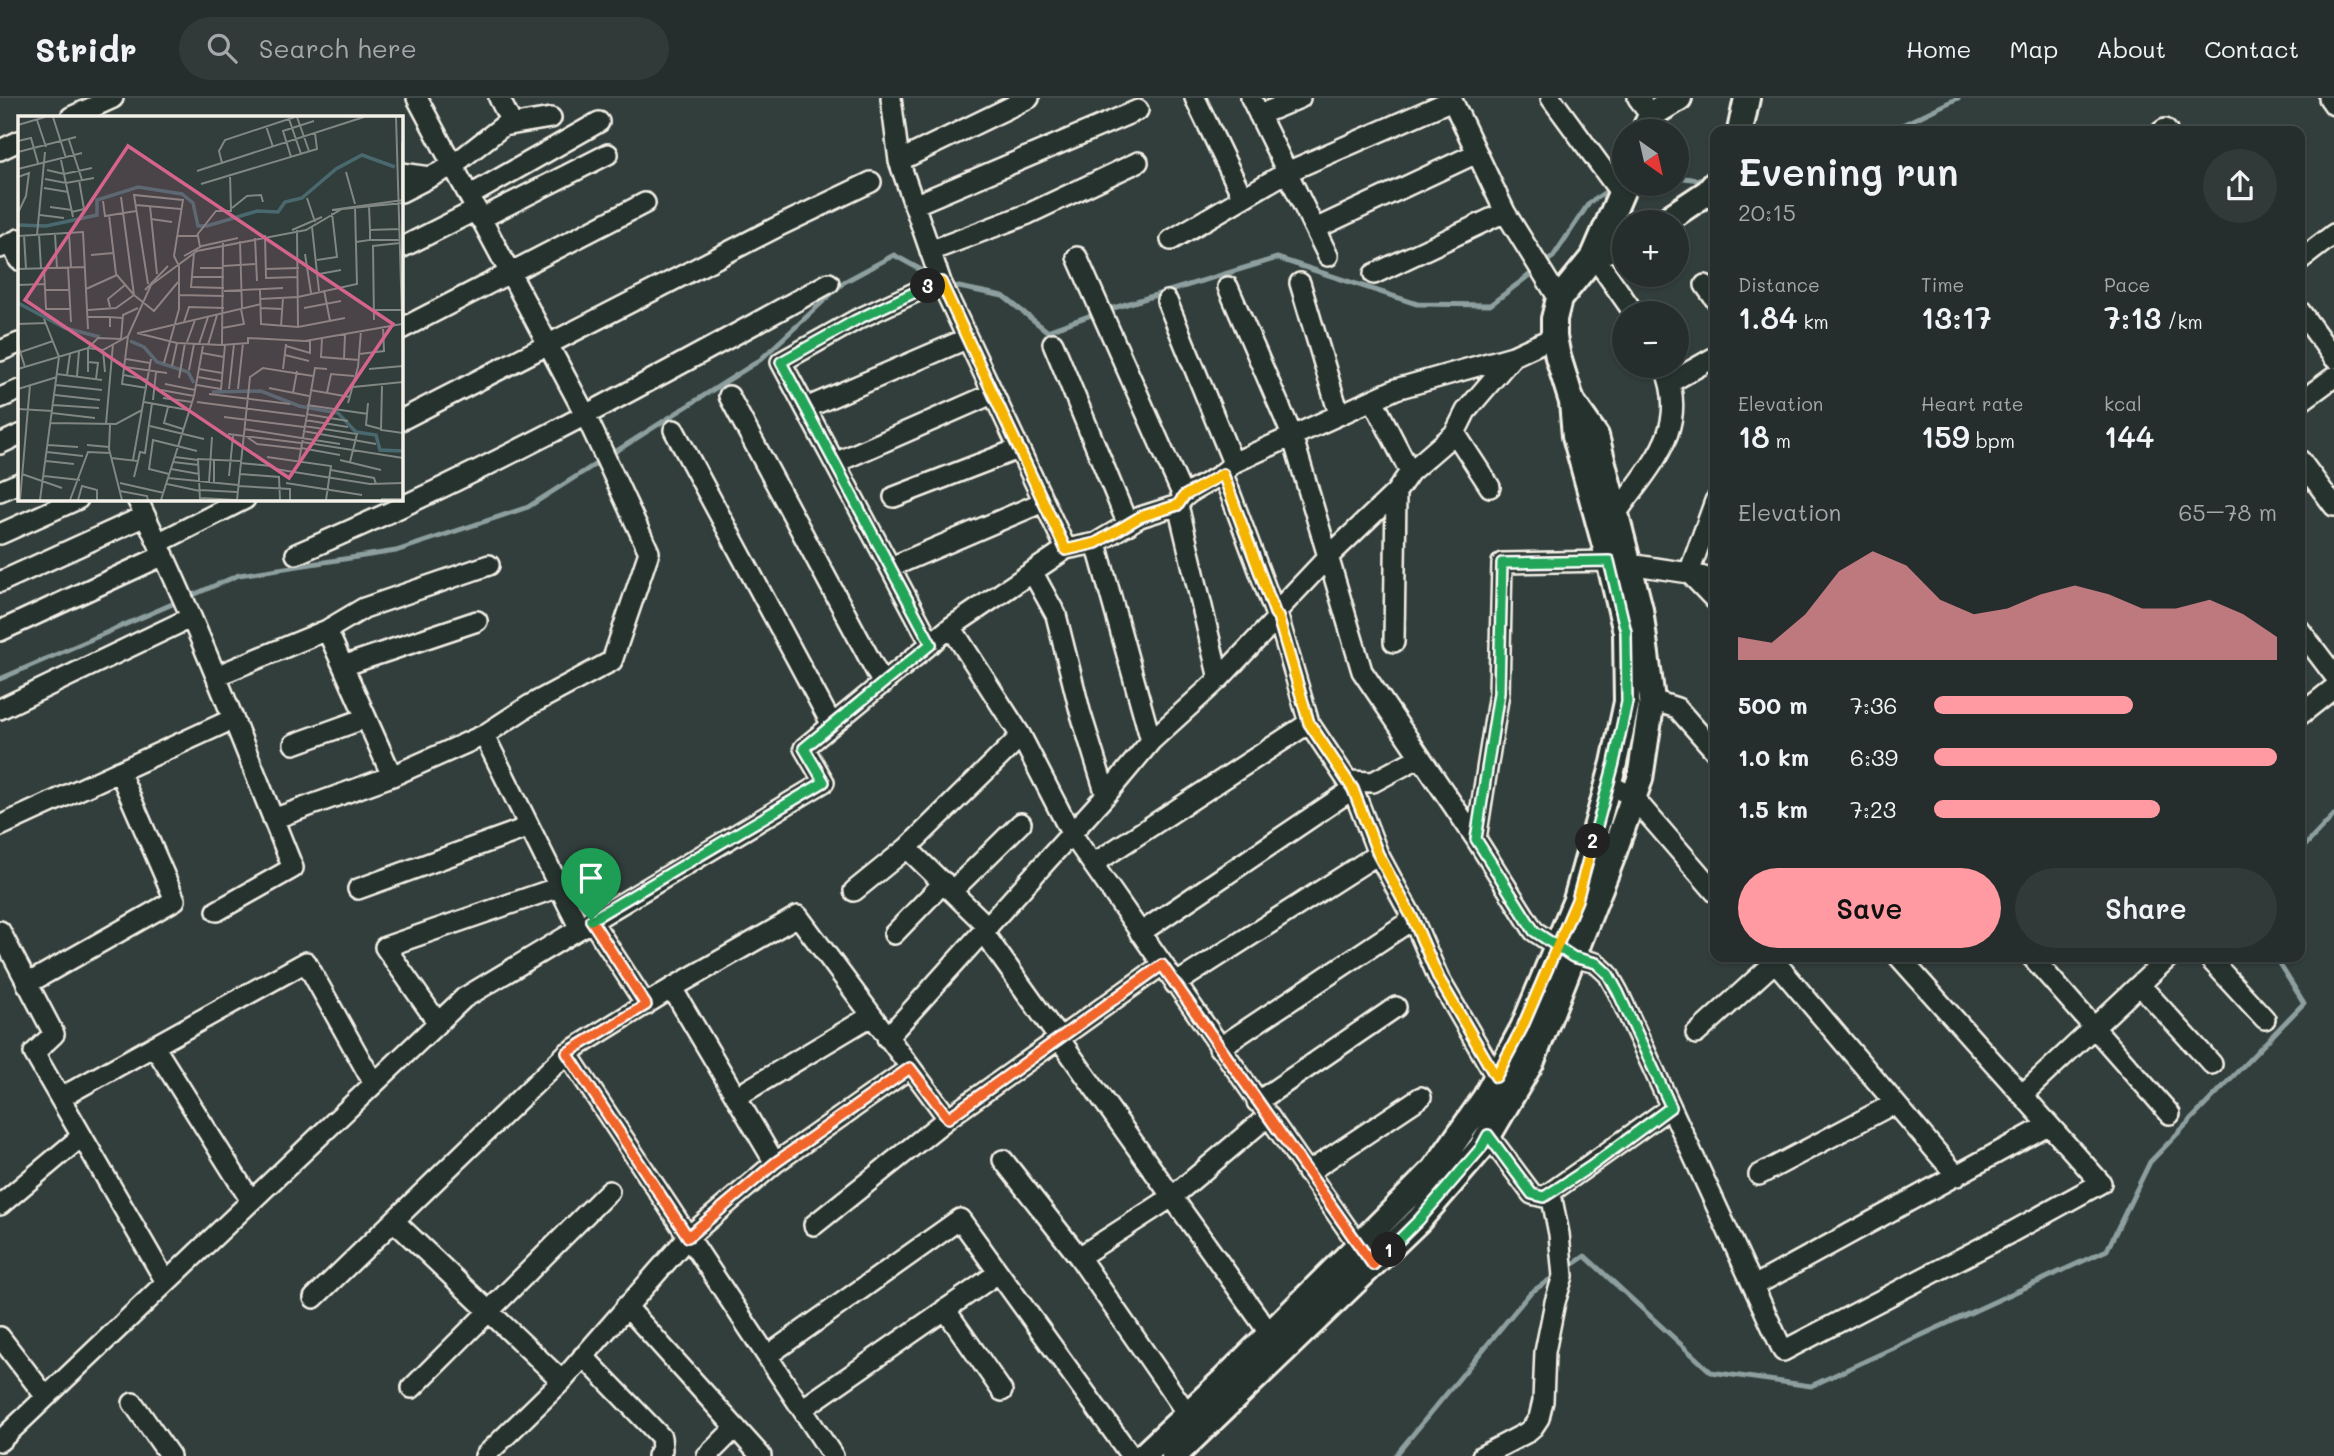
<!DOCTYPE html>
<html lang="en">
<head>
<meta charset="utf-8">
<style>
	:root { --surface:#262e2d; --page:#323a39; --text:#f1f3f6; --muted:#a4a8aa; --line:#424a49; --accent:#ff9aa2 }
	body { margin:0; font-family:Mali,sans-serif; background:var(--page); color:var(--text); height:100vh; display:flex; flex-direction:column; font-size:26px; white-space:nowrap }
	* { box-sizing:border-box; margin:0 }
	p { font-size:23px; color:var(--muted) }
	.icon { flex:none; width:38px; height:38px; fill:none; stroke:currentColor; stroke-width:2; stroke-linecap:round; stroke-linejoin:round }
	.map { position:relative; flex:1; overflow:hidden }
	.details { position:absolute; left:1710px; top:28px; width:595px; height:836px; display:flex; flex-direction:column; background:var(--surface); border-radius:14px; box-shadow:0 2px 5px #0004,0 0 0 2px var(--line) }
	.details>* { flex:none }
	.needle { width:46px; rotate:146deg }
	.fabs { position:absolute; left:1612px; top:21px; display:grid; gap:14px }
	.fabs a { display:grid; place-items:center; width:77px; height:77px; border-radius:50%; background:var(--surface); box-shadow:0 2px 5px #0004,0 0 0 2px var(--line); font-size:35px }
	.pin { position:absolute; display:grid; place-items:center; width:60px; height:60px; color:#fff; margin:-72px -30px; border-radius:50% 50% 50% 0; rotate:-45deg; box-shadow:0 0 7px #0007 }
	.pin .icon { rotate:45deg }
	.km { position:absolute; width:35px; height:35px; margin:-18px; border-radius:50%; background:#222; color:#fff; font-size:19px; line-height:35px; text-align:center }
	.round { display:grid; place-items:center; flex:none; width:74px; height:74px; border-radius:37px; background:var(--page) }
	.overview { display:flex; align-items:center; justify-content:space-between; height:119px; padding:0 28px }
	h1 { font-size:38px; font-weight:600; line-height:52px }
	.stats { display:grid; grid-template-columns:repeat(3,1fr); gap:10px; height:119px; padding:7px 28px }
	.stats div { display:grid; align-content:center }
	.stats b { font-size:30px; font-weight:600 }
	.stats small { font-size:19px; font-weight:400 }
	.stats p { font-size:19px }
	.chart { height:196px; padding:14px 28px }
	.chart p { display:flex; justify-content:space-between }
	.chart svg { width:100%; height:126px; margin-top:7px; fill:var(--accent); opacity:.7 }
	.primary-button { display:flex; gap:14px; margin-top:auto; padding:14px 28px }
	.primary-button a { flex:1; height:80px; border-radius:42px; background:var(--accent); color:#111; font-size:28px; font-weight:600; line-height:80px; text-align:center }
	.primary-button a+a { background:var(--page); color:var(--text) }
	ul { padding:0 28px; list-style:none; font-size:23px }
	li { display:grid; grid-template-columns:112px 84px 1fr; align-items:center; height:52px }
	li i { height:18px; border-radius:9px; background:var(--accent) }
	header { display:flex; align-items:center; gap:42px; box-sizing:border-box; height:98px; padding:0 35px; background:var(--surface); border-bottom:2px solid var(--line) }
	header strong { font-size:33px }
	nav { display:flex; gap:38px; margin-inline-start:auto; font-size:24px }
	.search { width:490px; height:63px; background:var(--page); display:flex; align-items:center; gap:18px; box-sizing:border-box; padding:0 24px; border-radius:38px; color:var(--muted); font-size:26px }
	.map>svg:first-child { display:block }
</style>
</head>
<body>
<header>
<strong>Stridr</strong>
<div class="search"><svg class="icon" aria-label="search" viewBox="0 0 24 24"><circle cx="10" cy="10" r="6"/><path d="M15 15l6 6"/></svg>Search here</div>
<nav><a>Home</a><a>Map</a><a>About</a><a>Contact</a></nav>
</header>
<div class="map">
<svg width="2334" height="1358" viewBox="0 0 2334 1358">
	<rect width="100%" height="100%" fill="#323e3c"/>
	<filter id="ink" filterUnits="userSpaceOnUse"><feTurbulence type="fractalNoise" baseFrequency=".0143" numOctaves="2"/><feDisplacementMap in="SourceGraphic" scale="14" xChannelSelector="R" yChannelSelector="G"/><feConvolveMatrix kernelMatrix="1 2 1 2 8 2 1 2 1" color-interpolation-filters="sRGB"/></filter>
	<g filter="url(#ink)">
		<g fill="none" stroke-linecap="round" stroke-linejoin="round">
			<path stroke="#8d9f9f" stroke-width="5" d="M1890,33L1958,0
				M1676,79L1708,83
				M1543,166L1553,159L1589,105L1613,89
				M949,187L1003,198L1047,233L1097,215
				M1107,212L1277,160L1417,206L1490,207L1536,172
				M0,581L239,477L396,453L528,409L760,262L844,184L894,157L934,179
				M2300,753L2334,717
				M1566,1171L1585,1158L1711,1274L1811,1288L2107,1152L2150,1064L2304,905L2275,859
				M1395,1358L1530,1195L1558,1176"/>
			<defs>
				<path id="minor" d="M499,0L512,26
					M891,0L899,63L941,184L1066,451
					M1195,0L1243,100
					M1251,0L1328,158
					M1451,0L1505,114L1559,201
					M1551,0L1622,97
					M1638,0L1651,17
					M2329,0L2334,7
					M1259,17L1300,0
					M71,19L113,0
					M2162,33L2165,31L2167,33
					M0,52L19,43
					M899,63L1029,0
					M401,75L430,79
					M401,94L452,68L503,28L551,20
					M469,98L599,24
					M914,107L1138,12
					M480,121L608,56
					M1315,131L1477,55
					M1171,142L1287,74L1452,2
					M11,145L19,162
					M0,150L19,141
					M401,150L476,112
					M930,153L1028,116L1138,64
					M1594,158L1634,215
					M1077,159L1183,398
					M2300,162L2334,136
					M1374,176L1505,114
					M1300,185L1339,316
					M1705,187L1715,201
					M1228,189L1292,337L1362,573L1476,741L1534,833L1573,859L1596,865L1608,876L1618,894L1783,1253L2010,1135L2101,1085L1899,859
					M1167,203L1233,365
					M2300,213L2334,260
					M401,231L645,105
					M1053,245L1128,427
					M0,253L19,245
					M1671,284L1715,259
					M729,298L883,586
					M0,300L19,292
					M1373,302L1410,374
					M2300,304L2334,279
					M806,310L966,241
					M401,322L777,129L871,84
					M674,332L832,627
					M1455,335L1490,389
					M0,346L19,337
					M2300,362L2334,408
					M835,365L992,296
					M1223,376L1275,515
					M0,393L19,385
					M894,399L1018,351
					M137,401C196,521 243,646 293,770L217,813
					M1715,403L1689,475L1715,502
					M1178,407L1219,581
					M1616,416C1650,367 1691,331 1664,268
					M0,436L78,401
					M158,445L245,401
					M1096,445L1151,643
					M296,456C480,378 654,281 829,185
					M891,469L1043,404
					M1033,475L1056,517L1080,613L1106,697
					M0,484L145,418
					M951,529L1021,638L1071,735L1367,1159
					M327,532L392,678
					M2300,532L2334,577
					M0,533L164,457
					M1394,544L1396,394
					M931,546L781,264L856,222L931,187L941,184
					M343,568L477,523
					M216,578L327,532L364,510L489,467
					M1652,602L1677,610L1715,653
					M0,611L190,520
					M2300,617L2334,590
					M1309,625L1353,691L1378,756
					M484,637L579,829
					M294,646L366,620
					M1609,686L1633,699L1715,794
					M273,721L392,678L484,637L530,607L612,563L649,454L586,318L417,0
					M0,728L233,621
					M1476,741L1499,595L1502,465L1609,463L1689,475L1715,482
					M1093,766L1309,625L1278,519
					M358,791L529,729
					M854,793L907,750
					M952,793L1021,725
					M591,822L646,907
					M988,829L907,750L1021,638
					M0,833L54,936L34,955L166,1184
					M983,834L1270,1236
					M1140,835L1353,691L1349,683L1373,684L1420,659
					M894,836L944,784
					M1771,859L1957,1078
					M2032,859L2170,1016
					M2208,859L2265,921
					M27,886L175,802L119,673
					M1175,886L1378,756L1413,821L1439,881L1496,979
					M2140,887L2212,966
					M672,890L775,1065
					M438,925L385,849L559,789
					M1696,936L1775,864
					M887,940L1106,697L1151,643L1219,581L1278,519L1275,515L1327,460L1396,394L1410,374L1455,335L1466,313L1513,258L1554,239
					M154,948L251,1103
					M1219,950L1413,821
					M567,955L833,1358
					M2022,997L2169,859
					M736,999L871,918
					M60,1000L306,864L374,986
					M1257,1004L1396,909
					M1488,1037L1532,1096L1544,1099L1671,1009
					M1003,1062L1079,1159L1188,1317
					M1307,1075L1421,999
					M1759,1077L1895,1005
					M0,1107L82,1038
					M394,1123L562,1283
					M814,1127L948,1020L1162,867
					M1079,1159L1172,1099L1267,1019
					M1754,1188L2048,1027
					M314,1200L567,955L672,890L798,818L948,1020
					M626,1208L761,1358
					M945,1211L1002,1293
					M0,1239L46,1299
					M583,1258L661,1339L662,1352L657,1358
					M767,1258L960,1121L1131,1358
					M412,1290L609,1093
					M133,1305L170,1358
					M802,1311L998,1175
					M0,1343L464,900L824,684L804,650L951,529L1066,451L1096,445L1140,419L1178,407C1189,388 1216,386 1233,365L1396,291L1513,258
					M485,1358L562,1283L688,1139L775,1065L910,970
					M707,1358L735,1330
					M1482,1358L1526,1335L1533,1329L1539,1320L1543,1303L1545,1254L1555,1204L1563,1178L1559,1136L1551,1096"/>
				<path id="tertiary" d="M1644,33L1651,17L1679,0
					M1740,33L1747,0
					M1663,124L1708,94L1715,86
					M1594,158L1624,144
					M1143,1358L1223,1283L1435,1071L1485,1000L1523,930L1576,802L1614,665L1627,604L1626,534L1608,458L1575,338L1572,304L1558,259L1554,239V221L1559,201L1594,158L1625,86
					M1174,1358L1419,1122L1481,1050L1532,963L1611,762L1640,681L1652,602L1640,511L1596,338L1573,305"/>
			</defs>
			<use href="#minor" stroke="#f4f1e8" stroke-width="24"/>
			<use href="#tertiary" stroke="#f4f1e8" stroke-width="30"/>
			<use href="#minor" stroke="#26332d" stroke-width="19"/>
			<use href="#tertiary" stroke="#26332d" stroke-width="24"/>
		</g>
	</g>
	<g fill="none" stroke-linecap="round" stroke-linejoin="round" filter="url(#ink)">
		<defs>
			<path id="split-1" d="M591,822L646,907L567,955L688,1139L775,1065L910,970L948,1020L1162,867L1373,1167L1389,1152"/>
			<path id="split-2" d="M1389,1152L1419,1122L1481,1050L1488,1037L1532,1096L1544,1099L1590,1069L1671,1009L1618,894L1608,876L1596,865L1573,859L1534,833L1476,741L1499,595L1502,465L1609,463L1626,534L1627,604L1614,665L1593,743"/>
			<path id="split-3" d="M928,188L941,184L1066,452L1096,445L1140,419L1178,407L1184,398L1223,376L1275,515L1278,519L1309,625L1353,691L1378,756L1413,821L1439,881L1496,979L1522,930L1577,802L1593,743"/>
			<path id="split-4" d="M591,822L824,684L804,650L931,546L781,264L856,222L928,188"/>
		</defs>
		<use href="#split-1" stroke="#fff" stroke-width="14"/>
		<use href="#split-2" stroke="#fff" stroke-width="14"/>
		<use href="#split-3" stroke="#fff" stroke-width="14"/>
		<use href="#split-4" stroke="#fff" stroke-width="14"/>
		<use href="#split-1" stroke="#f0652b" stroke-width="9"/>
		<use href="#split-2" stroke="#22a559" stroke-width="9"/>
		<use href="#split-3" stroke="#f5b400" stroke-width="9"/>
		<use href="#split-4" stroke="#22a559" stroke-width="9"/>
	</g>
	<g transform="translate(18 18)">
		<rect width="385" height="385" fill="#323e3c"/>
		<path fill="none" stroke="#49696f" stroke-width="3.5" d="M0,109L28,110L79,99V84L120,71L164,78L175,87L180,110H189L239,95L260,96L267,86L284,82L318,53L344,39L377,51M0,187L47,212L82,221M112,225L126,231L139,246L170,256L176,267M194,276L243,275L281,290L320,297L338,316L358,319L362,334L385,335"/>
		<path fill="none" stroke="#808681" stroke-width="2" d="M35,1L48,42M279,1L291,35M378,1L385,235M271,3L283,38M19,4L28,31M0,9L27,1M248,10L255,31M51,24L64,64M0,25L13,22L20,47M0,36L58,21M273,41L265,15L296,5M43,44L55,101M204,47L201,35L207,24L277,1M0,53L64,37M29,54L46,58L74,52M179,55L346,1M328,56L337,88M0,61L11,57L8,80L0,97M27,63L48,67L76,62M183,68L299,33L297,17M26,72L50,76M289,82L297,106M384,84V26M85,85L87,100L118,95M118,89L163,93M132,90L139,158M351,90L352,114L381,113M32,91L54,94M214,92L229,80L243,79L245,86M314,94L385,84M54,96L66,93L61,64M22,99L46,102M91,99L98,158L116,179L136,195L160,166M133,103L154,106M294,111L301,175M274,114L304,101M279,114L280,211M51,117L53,151M37,118L39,152M6,119L8,153M19,119L27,36M21,119L23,152M179,119L198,95H213L212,58M247,119L248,162L280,161M0,120L65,116L70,213M159,120H180L182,131M237,122L239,165M352,124H382M222,125L224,193M338,126L352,124V114M176,137L173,171L206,172M287,138L293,177M73,139L95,137M166,140L184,130L220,122M299,144L319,141L314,97M205,150L237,148M50,151L53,206M26,152L28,193H53M182,152H205M0,153L67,151M248,153L281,152M301,158L323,154M174,161H206M0,163V169L27,168M130,168L116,79L165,84L156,140L161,150V193L146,247M68,173L99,159M27,174H52M127,174L150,150M242,174L243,208L280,211L327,202M306,174L312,205M206,175L265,172M161,179L206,180M242,183L280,181L339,168L337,91M92,191L90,183L107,169M243,192L264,193M286,192L323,185M70,194L98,192L116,179L103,81M356,194H384M70,201H92M356,204L355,130L382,127M166,206L171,191L206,192M0,208L28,207M263,210L265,182M92,211V201L104,202M204,212L226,208L223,193M119,217L159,227L204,229L230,227V222L287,225L384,208M121,217L243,188M110,220L104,268L129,272M304,222L303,241L341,244M169,226L177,204M181,228L190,201M0,229L7,251M190,229L199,199M204,229L205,125M268,230L292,237V224M85,234L87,256M0,237L35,225M184,237L206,241M341,238L366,235L365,211M267,239L291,245M108,243L132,247M326,243L327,218M70,246L80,247L78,263M154,250L159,227M107,251L149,257M0,253L70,232L85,234L110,220L133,169L179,135L288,114L324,93L385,87M181,253L204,257M265,253L268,228M351,253L385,250M171,254L176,228M70,256V232L80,222L103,223L105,199L120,192M39,258L84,264M49,259L52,238M106,259L130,264M59,260L61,235M180,261L203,265M161,262L167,227M147,268L177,274M38,269L84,274M179,269L203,273L207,229M364,270L363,314L385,317M335,271L385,266M251,272L291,280M0,273L39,261M211,273L216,228M220,273L225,227M143,274L176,280M292,274L332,281M275,277L279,255M309,277L313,258L336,260M191,278L272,288M37,279L82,284M145,282L174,286M135,284L138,256M126,286L170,294M179,286L287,300M330,287L340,251L343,215M350,287L348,309L363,313M35,289L81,292M289,289L350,298M150,291L146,307L165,313M0,293L35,295M34,297L77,302M288,298L330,305M206,301L286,311M287,304L330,311M33,307L98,308L124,294M88,308L95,228M92,309L91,333L104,384M132,310L186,323M286,310L339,318L332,346M226,313L322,328M285,315L358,328M210,318L283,327M229,321L239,328L283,333M284,326L385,342M30,329L60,331M69,329L91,331M283,332L322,339M29,336L65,340M157,341L180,344M249,341L313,350L308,384M93,342L120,345L116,361M115,344L133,243M322,344L363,354M28,345L56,348M120,345L122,336L127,337L134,287M281,345L297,252L309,253M155,346L181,349M222,347L253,350M153,353L181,358M257,353L352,368L385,367M313,354L356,362L358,368M4,358L44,372M151,358L131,353L135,324L179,335M222,358L261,361L262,384M26,360L62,364M211,360L215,320M150,362L220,369M191,366L194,321M196,366V343M102,367L146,377M268,367L344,379M149,368L182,375M220,370L272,373V384M182,374L219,376M102,375L129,380L130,384M182,382L219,384M363,383H385M2,384L12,269M22,384L41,241L26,203M52,384L70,336L92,337M60,384L64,370L79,374V384M143,384L176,280L185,230M182,384L180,343L222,345M219,384L232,261L245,252L295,260"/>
		<path fill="#d4648c" fill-opacity="0.15" stroke="#d4648c" stroke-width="3.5" d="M110,30L375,208L271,362L7,184Z"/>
		<rect width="385" height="385" fill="none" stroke="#f4f1e8" stroke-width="3.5"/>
	</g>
</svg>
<div class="fabs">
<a><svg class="needle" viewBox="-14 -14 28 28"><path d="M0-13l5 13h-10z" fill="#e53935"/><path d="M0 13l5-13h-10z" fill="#a4a8aa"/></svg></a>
<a>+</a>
<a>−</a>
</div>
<div class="pin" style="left:591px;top:822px;background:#1e9e55"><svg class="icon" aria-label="arrive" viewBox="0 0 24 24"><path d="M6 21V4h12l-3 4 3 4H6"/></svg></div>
<b class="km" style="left:1389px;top:1152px">1</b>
<b class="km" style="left:1593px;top:743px">2</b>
<b class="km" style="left:928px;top:188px">3</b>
<section class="details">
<div class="overview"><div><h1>Evening run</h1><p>20:15</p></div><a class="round"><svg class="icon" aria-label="share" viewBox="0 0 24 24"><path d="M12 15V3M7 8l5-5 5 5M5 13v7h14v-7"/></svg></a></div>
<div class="stats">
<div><p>Distance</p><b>1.84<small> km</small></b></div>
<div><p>Time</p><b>13:17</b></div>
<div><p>Pace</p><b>7:13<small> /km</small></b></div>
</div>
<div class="stats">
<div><p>Elevation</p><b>18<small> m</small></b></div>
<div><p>Heart rate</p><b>159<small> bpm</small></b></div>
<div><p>kcal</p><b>144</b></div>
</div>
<div class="chart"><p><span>Elevation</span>65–78 m</p>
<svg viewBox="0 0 160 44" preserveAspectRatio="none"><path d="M0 44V36L10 38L20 28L30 13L40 6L50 11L60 23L70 28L80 26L90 21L100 18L110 21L120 26L130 26L140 23L150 28L160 36V44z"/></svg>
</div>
<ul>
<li><b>500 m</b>7:36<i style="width:58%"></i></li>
<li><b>1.0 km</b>6:39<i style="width:100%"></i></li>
<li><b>1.5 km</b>7:23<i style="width:66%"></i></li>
</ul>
<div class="primary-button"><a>Save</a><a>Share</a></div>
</section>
</div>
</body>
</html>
